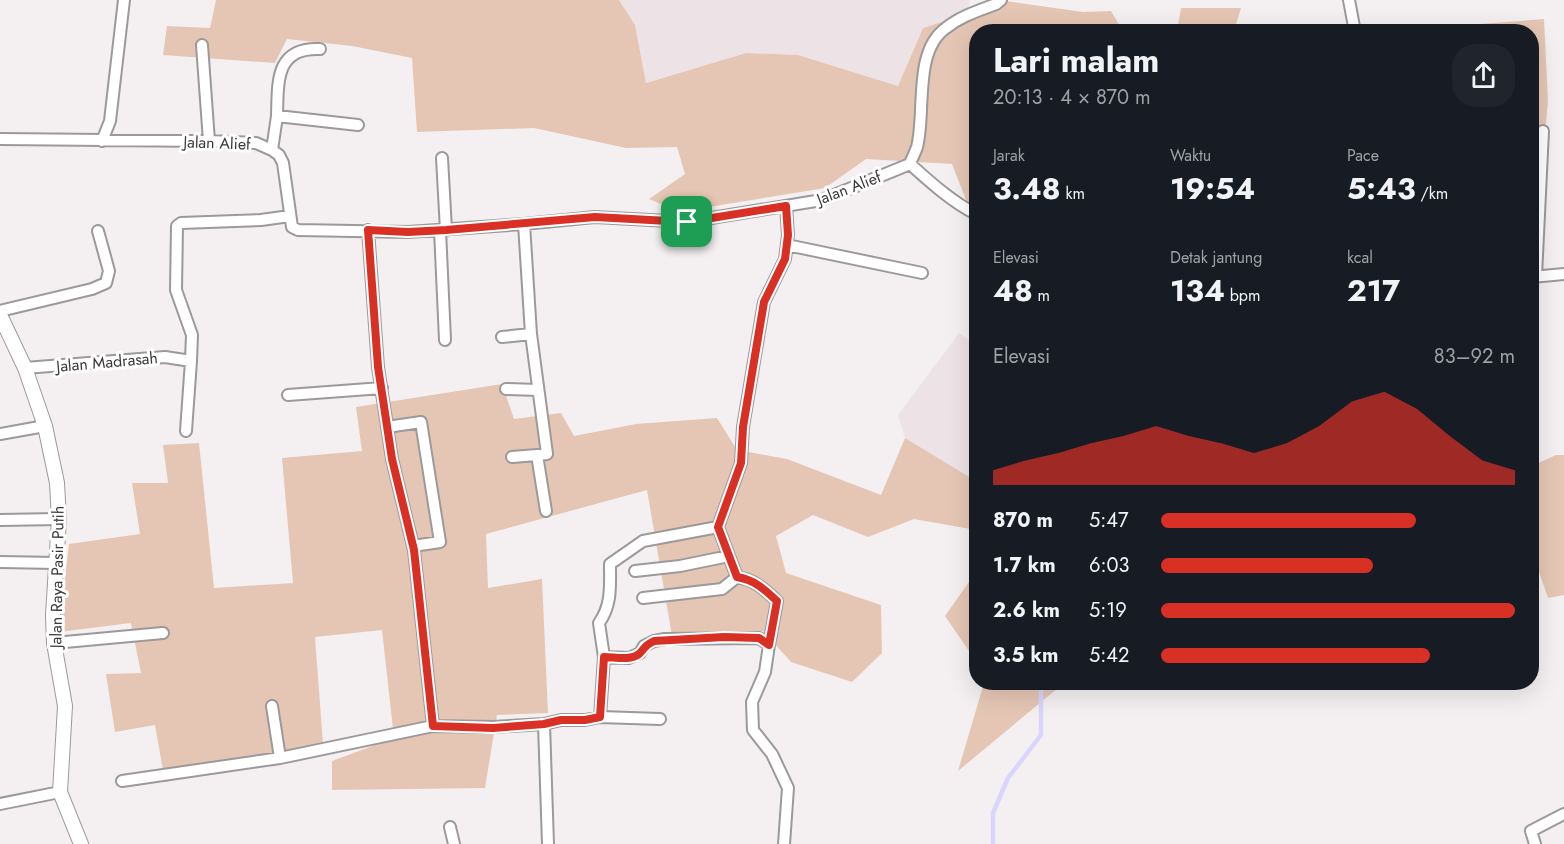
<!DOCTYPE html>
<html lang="id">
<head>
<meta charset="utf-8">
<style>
	:root { --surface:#171b24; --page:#20242c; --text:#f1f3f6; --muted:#9ea1a6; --accent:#d93025 }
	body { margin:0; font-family:Jost,sans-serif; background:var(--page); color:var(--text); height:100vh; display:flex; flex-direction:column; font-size:22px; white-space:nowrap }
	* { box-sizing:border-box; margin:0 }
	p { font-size:20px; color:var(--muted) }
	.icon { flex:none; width:33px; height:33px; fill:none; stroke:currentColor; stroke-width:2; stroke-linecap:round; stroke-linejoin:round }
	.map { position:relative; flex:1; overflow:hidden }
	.sheet { position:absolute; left:969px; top:24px; width:570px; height:666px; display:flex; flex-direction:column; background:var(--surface); border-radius:24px; box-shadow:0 6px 24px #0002 }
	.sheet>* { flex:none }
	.pin { position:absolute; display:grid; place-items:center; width:51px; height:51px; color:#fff; margin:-26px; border-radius:12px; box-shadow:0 3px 9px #0006 }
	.round { display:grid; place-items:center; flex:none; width:63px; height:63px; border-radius:24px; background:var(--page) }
	.summary { display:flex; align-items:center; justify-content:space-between; height:102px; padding:0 24px }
	h1 { font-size:33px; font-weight:700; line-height:45px }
	.metrics { display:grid; grid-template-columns:repeat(3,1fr); gap:9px; height:102px; padding:6px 24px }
	.metrics div { display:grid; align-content:center }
	.metrics b { font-size:30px; font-weight:700 }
	.metrics small { font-size:16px; font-weight:400 }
	.metrics p { font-size:16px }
	.chart { height:168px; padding:12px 24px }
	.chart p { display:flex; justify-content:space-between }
	.chart svg { width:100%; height:108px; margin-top:6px; fill:var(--accent); opacity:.7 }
	ul { padding:0 24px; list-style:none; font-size:20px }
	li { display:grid; grid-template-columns:96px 72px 1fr; align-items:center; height:45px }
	li i { height:15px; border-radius:8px; background:var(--accent) }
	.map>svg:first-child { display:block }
</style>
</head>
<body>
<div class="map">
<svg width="1564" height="844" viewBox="0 0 1564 844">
	<rect width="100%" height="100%" fill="#f4f0f1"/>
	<path fill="#ede2e6" d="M619,0H970L967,14L923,28L898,86L798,55L746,53L646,83L635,25Z
		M959,333L976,345V481L905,438L898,415Z"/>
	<path fill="#e5c6b4" d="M216,0H619L635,25L646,83L746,53L798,55L898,86L923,28L1006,1L1083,12L1111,11L1123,31L976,32V225L952,164L866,159L825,188L679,212L649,199L685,174L677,147L626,148L534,128L417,132L412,58L352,46L287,39L275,63L163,55L167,26L210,28Z
		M1181,8H1241L1234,31H1177Z
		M1544,19L1548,101L1536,230L1532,227V32H1428V28Z
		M502,384L514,419L561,413L574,436L636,424L717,418L737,450L787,459L881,495L905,438L976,481V530L914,519L868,537L813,515L776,536L786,573L881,605L882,653L852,682L791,662L763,631L672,636L647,490L486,534L488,588L542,579L548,713L497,715L485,788L332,790V761L394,738L382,630L315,637L323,744L165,782L155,725L115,732L106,674L141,673L131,623L59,632L69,544L140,534L132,483H168L163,445L199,443L214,588L293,583L282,458L362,451L356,407Z
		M1556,455H1564V595L1548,598L1535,560L1532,466Z
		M976,556V655L969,651L945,616L974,575Z
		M984,683H1064L958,771Z"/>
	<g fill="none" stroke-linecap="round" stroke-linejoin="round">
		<path stroke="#d9d5fc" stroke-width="4.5" d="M993,844V813L1008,778L1041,735V690L1039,682"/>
		<defs>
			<path id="minor" d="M1349,0L1355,32
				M202,45L209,141
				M277,116C278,82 275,47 320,49
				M0,139L209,141L256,143L272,150L279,155L283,163L292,227L298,230L408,232L524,224L595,217L687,222L822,200L910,164C912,158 915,153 917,147C926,112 913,51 946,28C961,16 978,11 996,4L1001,0
				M102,141L110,121L124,0
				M272,150L277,116L358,125
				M442,158L446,230
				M910,164C930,182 952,202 976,214
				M524,224L531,334L547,454L537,455L546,511
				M368,230L378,367L392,459L414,550L433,726
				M440,230L445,340
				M787,245L922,273
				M1536,276L1543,131
				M1532,277L1564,274
				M0,311L92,289L106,283L109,271L98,231
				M502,337L531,334
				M191,361L192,335L176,290L177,226L181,223L261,220L290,216
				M25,368L165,357L191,361L186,431
				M506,389L538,390
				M288,395L382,388
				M387,427L421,422L440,542L413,546
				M0,434L45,426
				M512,457L537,455
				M0,520L59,519
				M718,527L737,577C755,580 764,589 777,601L769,645
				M0,562L57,563
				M635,571L680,566L729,556
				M643,598L722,589L737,577
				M54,643L163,633
				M604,657L629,658L640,653L644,646L654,641L665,639L759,638L769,645L765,672L752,702L753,730L772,754L788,788L784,844
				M272,706L280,758
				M600,717L660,719
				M544,724L548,844
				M122,781L280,758L433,726L493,727L544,724L561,720H585L600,717L604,657L599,623C612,605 610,586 610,564L643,541L718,527L741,463L743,427L764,302L785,259L788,235L786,206
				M0,804L60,792
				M450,827L454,844
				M1535,844L1531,831L1564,814"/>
			<path id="tertiary" d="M0,315L25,368L45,426L57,483L59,519L53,615L54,643L65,706L60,792L81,844"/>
		</defs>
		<use href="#minor" stroke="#9c999a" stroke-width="14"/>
		<use href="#tertiary" stroke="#9c999a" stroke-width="16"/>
		<use href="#minor" stroke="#fff" stroke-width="10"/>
		<use href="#tertiary" stroke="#fff" stroke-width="14"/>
	</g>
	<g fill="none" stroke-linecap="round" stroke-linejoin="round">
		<defs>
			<path id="route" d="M786,206L788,235L785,259L764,302L743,427L741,463L718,527L737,577C755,580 764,589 777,601L769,645L759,638L724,637L654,641C642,647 646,648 639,654C630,661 615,657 604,657L600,717L585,720H561L544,724L493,728L433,726L414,550L392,459L378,367L368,230L408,232L446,230L595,217L687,222Z"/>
		</defs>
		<use href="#route" stroke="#fff" stroke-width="12"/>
		<use href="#route" stroke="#d93025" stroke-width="8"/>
	</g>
	<g text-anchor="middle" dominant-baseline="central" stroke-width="6" stroke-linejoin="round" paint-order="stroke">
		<g font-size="16" fill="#3a3839" stroke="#fffefe">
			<text transform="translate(217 143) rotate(2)">Jalan Alief</text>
			<text transform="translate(849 188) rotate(-21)">Jalan Alief</text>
			<text transform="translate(107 362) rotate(-5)">Jalan Madrasah</text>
			<text transform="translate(57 577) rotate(-89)">Jalan Raya Pasir Putih</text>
		</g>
	</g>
</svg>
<div class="pin" style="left:687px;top:222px;background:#1e9e55"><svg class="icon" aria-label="arrive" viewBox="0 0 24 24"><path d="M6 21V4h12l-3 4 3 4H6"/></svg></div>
<section class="sheet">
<div class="summary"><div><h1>Lari malam</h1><p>20:13 · 4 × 870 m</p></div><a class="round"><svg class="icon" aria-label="share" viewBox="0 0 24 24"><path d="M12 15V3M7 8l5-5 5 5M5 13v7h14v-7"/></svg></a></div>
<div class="metrics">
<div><p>Jarak</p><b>3.48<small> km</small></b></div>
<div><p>Waktu</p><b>19:54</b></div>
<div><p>Pace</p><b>5:43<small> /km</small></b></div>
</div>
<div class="metrics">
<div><p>Elevasi</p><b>48<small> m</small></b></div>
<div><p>Detak jantung</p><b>134<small> bpm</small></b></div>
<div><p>kcal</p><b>217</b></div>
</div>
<div class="chart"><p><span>Elevasi</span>83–92 m</p>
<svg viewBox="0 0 160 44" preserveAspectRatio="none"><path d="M0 44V38L10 34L20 31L30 27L40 24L50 20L60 24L70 27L80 31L90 27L100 20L110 10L120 6L130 13L140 24L150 34L160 38V44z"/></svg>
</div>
<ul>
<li><b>870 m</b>5:47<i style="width:72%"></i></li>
<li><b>1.7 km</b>6:03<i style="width:60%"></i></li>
<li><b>2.6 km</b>5:19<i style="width:100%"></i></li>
<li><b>3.5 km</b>5:42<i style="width:76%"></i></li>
</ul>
</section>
</div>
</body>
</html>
